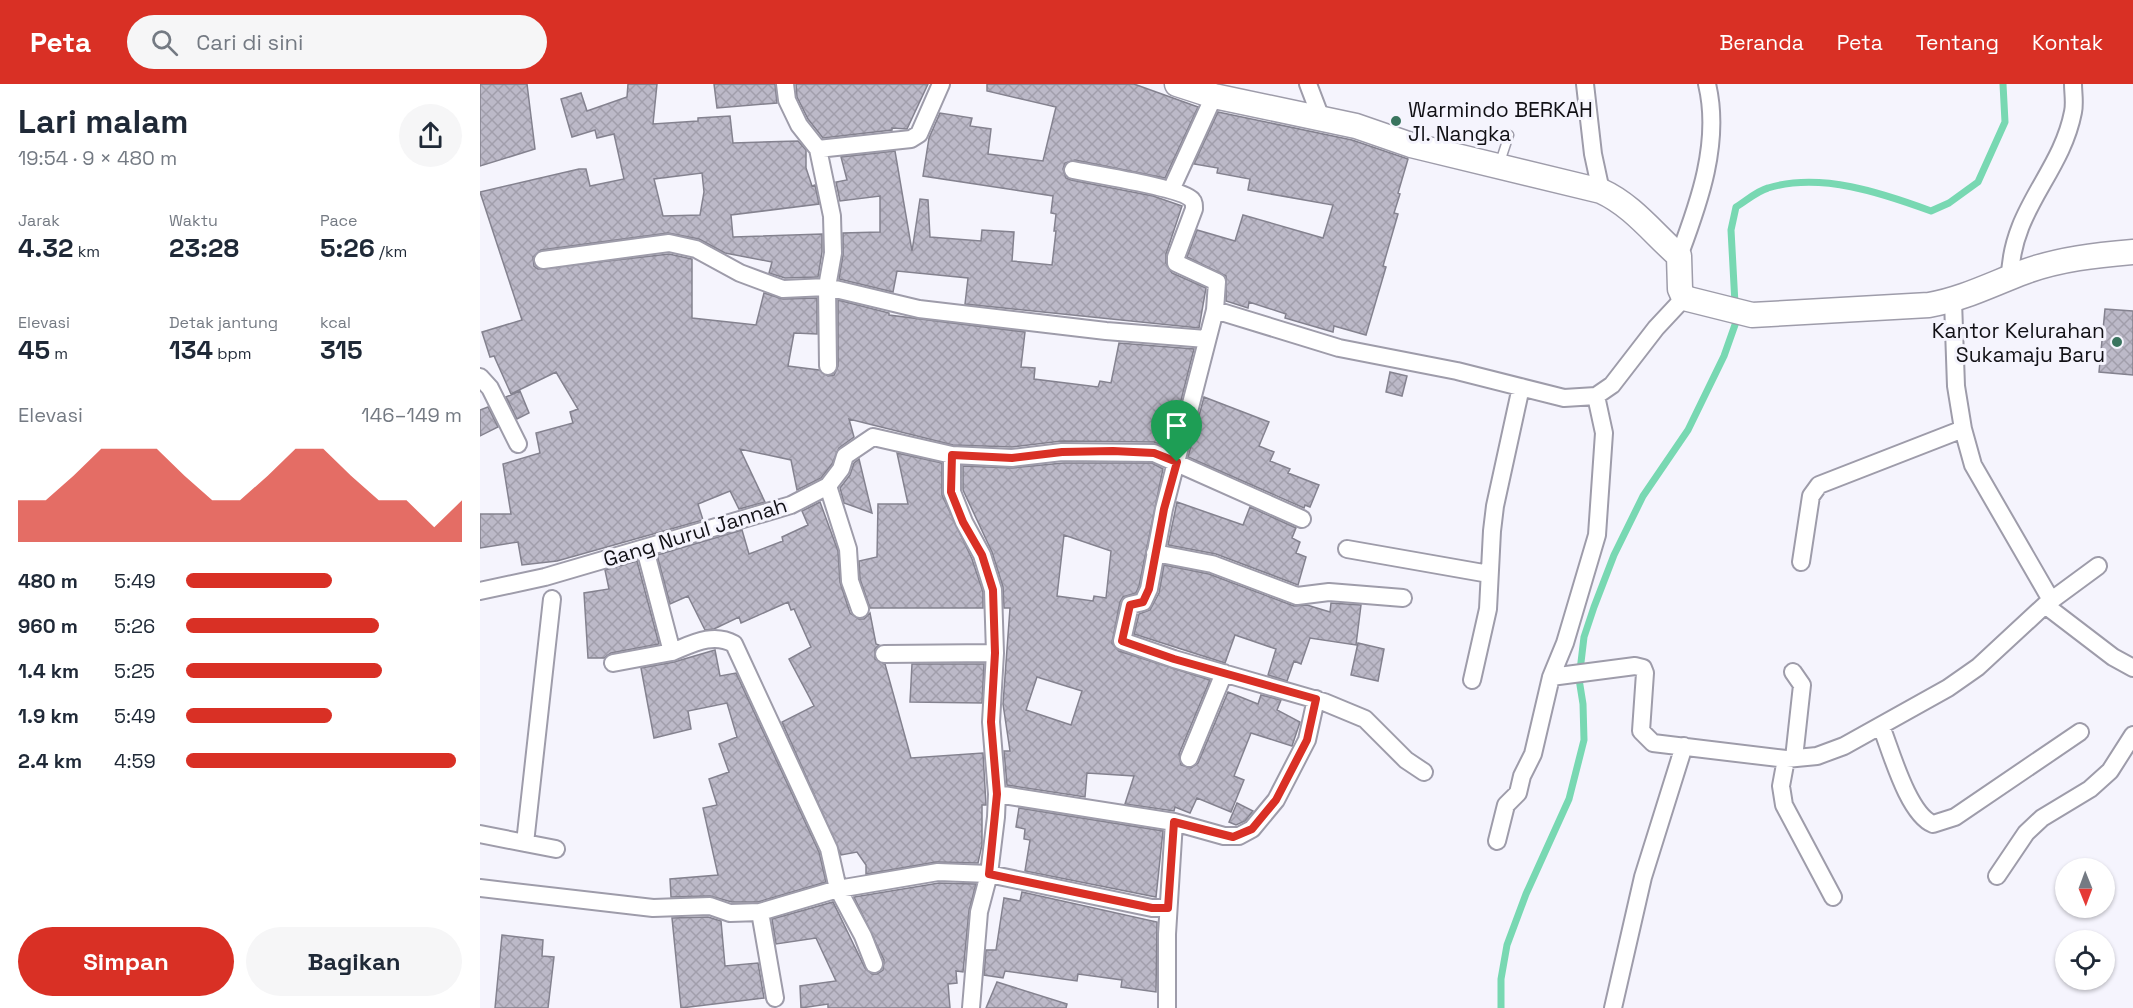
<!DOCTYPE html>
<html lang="id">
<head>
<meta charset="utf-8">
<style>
	:root { --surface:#fff; --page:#f6f6f7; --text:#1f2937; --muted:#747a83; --accent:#d93025 }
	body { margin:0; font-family:"Space Grotesk",sans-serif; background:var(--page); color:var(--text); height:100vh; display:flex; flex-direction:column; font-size:22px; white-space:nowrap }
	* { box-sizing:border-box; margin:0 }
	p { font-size:20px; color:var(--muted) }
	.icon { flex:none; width:33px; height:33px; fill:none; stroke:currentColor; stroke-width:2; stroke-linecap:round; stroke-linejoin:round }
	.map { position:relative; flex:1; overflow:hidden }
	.sheet { display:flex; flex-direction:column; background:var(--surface); width:480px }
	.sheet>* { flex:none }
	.needle { width:39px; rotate:179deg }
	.tools { position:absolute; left:1575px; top:774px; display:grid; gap:12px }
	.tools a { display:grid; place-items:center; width:60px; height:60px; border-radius:50%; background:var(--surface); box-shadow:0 2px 4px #0004; font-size:30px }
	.pin { position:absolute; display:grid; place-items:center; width:51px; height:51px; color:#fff; margin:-62px -26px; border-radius:50% 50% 50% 0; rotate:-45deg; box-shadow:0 0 6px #0007 }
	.pin .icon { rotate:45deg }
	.round { display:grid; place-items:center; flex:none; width:63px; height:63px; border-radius:32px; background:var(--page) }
	.overview { display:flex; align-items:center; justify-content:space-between; height:102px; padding:0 18px }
	h1 { font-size:33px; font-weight:600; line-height:45px }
	.figures { display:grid; grid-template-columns:repeat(3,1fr); gap:9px; height:102px; padding:6px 18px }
	.figures div { display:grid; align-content:center }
	.figures b { font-size:26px; font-weight:600 }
	.figures small { font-size:16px; font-weight:400 }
	.figures p { font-size:16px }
	.chart { height:168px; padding:12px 18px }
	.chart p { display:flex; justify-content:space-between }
	.chart svg { width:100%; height:108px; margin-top:6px; fill:var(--accent); opacity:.7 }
	.primary-button { display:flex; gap:12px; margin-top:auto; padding:12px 18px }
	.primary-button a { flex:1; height:69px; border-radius:36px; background:var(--accent); color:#fff; font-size:24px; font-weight:600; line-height:69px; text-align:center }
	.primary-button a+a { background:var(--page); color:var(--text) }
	ul { padding:0 18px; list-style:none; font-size:20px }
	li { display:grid; grid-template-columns:96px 72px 1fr; align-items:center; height:45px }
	li i { height:15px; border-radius:8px; background:var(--accent) }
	header { display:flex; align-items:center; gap:36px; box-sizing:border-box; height:84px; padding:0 30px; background:var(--accent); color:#fff }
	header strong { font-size:28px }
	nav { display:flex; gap:33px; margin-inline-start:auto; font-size:21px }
	.search { width:420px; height:54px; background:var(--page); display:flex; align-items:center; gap:15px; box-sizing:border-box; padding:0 21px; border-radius:33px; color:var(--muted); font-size:22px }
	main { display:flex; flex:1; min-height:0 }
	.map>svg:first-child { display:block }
</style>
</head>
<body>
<header>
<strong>Peta</strong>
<div class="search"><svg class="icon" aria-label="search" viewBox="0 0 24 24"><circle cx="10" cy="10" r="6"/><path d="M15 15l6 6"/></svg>Cari di sini</div>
<nav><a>Beranda</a><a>Peta</a><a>Tentang</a><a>Kontak</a></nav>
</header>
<main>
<section class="sheet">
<div class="overview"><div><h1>Lari malam</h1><p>19:54 · 9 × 480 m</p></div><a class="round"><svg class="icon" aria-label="share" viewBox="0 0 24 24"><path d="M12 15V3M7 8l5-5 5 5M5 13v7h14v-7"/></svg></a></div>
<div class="figures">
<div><p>Jarak</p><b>4.32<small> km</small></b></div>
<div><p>Waktu</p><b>23:28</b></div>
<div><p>Pace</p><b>5:26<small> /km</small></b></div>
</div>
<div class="figures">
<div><p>Elevasi</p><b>45<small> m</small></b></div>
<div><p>Detak jantung</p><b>134<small> bpm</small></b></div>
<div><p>kcal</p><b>315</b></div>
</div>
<div class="chart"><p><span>Elevasi</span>146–149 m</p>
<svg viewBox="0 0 160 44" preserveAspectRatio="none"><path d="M0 44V27L10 27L20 17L30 6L40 6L50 6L60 17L70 27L80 27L90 17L100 6L110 6L120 17L130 27L140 27L150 38L160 27V44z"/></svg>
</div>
<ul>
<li><b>480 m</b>5:49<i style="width:53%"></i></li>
<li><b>960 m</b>5:26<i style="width:70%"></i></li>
<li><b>1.4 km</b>5:25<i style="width:71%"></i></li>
<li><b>1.9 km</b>5:49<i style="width:53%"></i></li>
<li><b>2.4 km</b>4:59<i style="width:98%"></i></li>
</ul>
<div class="primary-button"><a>Simpan</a><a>Bagikan</a></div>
</section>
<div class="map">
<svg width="1653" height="924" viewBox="0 0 1653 924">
	<defs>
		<pattern id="building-cross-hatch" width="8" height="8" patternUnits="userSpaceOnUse" patternTransform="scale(1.5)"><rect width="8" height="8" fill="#bcb9c8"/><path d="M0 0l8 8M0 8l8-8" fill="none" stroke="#a19eab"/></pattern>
	</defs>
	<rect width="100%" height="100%" fill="#f5f4fd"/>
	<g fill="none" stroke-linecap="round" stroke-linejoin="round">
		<path stroke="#78d8b2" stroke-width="7" d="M1021,924V895L1027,861L1046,810L1089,715L1104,656L1103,620L1099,595L1104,553L1114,523L1134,471L1163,412L1208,346L1244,272L1256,238L1251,146L1256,123C1266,117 1277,107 1288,104C1341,88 1402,109 1451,127L1469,119L1498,98L1525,38L1523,0"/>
	</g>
	<path fill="url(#building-cross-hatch)" stroke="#84828f" stroke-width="1.5" fill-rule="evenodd" d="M0,0H47L55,65L0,82Z
		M148,0H177L173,40L218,37V34L250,32L253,59L318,57L326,66V84L332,102L335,101L339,120L251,131L253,153L342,150V168L338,193L305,194L289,189L292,178L245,169L219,155L188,149L61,166L53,173L54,182L58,185L189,170L212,175V234L276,241L284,209L303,215L337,214V250L314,249L308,282L339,286L348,292L354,291L358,282V216L409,229V231L545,248L541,283L555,284L554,295L618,303L620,297L631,299L639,259L714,265L689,364L674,358L582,357L532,363L473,361L369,335L374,353L359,364L352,380L341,394L317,406L311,376L260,365L285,418L259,425L250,407L218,420L223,436L77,477L42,481L38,458L0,464V430H31L23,380L60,369L56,349L93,339L90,328L98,325L76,288L31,310L14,272L10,273L2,248L42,236L0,108L99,85H106L110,102L144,95L134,50L117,54L115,46L92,53L81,15L101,9L107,27L147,13ZM222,89L224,108L220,131L183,132L174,95Z
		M234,0H295L297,19L237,24Z
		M316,0H448L427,45L412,44V46L343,54L328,35L317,13Z
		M507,0H654L718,23L685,94L595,76L585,79L583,85L586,94L591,96L673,112L702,122L686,170V179L692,189L726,204L719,244L485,220L488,194L417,187L413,208L359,195L363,171V149L400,148V112L360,117L356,98L367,96L361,73L415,67L432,167L440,115L448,116L450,153L501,157L502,146L534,148L532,177L572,181L576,147H574L576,130L571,129L573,112L443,92L449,54L460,29L492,34L490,42L511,45L508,70L563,77L576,23L507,7Z
		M738,28L872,56L928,75L918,109L920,110L914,129L918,130L903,182L906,183L886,251L854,242L853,248L805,234L806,230L769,218L768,224L746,217V192L707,173L717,146L755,157L763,131L843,154L853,121L768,106L770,95L737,89L738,84L714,80Z
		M1625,225L1653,227V291L1619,288Z
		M910,288L927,292L922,312L906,308Z
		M40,307L49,329L37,335L26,313Z
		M724,313L789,338L779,362L794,368L790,377L810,385L808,389L839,401L830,423L825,421L824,424L708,373Z
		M8,323L18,343L0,352V326Z
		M417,369L462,379V411L492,475L503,508V524H390L380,495L379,477L397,473L398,420H428Z
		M379,375L392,429L364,419L360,404L370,391L374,379Z
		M583,379H672L683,385L659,502L656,509L643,513L640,518L632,559L639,567L730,596L699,670L701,681L711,684L718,679L748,608L778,620L781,611L801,616L797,626L820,638L812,662L771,649L754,692L764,696L751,728L717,714L710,729L695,723L694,727L645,720L654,692L607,689L605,713L527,701L524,667H530L523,620L530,524H524L523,503L512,468L483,406V382L532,384ZM584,451L631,467L626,514L614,512L613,517L577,512ZM557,593L602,607L591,641L546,626Z
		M340,418L358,467L360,498L370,529L379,535H384L390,529L396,560L399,561L395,565V575L405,580L431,674L503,669L506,721H502V761L498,779L456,778L386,790V781L377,768L361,771L302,638L334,622L309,575L331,563L314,525L311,526L308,518L261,539L259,533L234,545L225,546L208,512L190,520L177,471L262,446L269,470L303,457L302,453L328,441L322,427Z
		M697,418L763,441L770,423L816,444L812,454L820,458L816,469L826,473L818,501L736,470L688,461Z
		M157,477L179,560L131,569L124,574H108L104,509L129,505L125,486Z
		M684,481L729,490L814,522L827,521L850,528L851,519L881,521L876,561L830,554L821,580L814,577L807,597L788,591L796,565L755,551L745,579L654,550L659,530L670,526L679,509Z
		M878,559L904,565L898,597L871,591Z
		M235,566L240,592L256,589L339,768L346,798L278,818H252L230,812L191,813L190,795L238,791L223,724L237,721L229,695L249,688L239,660L257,653L247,619L208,627L211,645L174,654L161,584L194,578Z
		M432,580H504L502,619L430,618Z
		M757,719L773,727L765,737L756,741L749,738Z
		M539,724L683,747L676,813L545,787L550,756L544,755L545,745L536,743Z
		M459,799L496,800L489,827L483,888L476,887L477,899L468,900L470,924H348V920L321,924L320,902L356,897L336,854L296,860L292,835L353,818L385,884L392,890H397L403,886L404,876L374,813Z
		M542,808L677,838L676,908L641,903L642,896L598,890L597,897L525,887L523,894L504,891L506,866H516L524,814L540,817Z
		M228,833L241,837L245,882L278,879L284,914L201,924L192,834Z
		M22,851L63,856L62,872L74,873L68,924H15Z
		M517,898L587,920L586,924H506Z"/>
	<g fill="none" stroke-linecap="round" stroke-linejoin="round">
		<defs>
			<path id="lane" d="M1019,81L1029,51"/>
			<path id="street" d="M305,0L307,16L319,41L338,65L352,132L353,169L347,203L439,225L626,247L726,255
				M828,0L841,34
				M1105,0L1113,70L1121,107
				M338,65L431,55L439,50L461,0
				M593,86C612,90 703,104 712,116C714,118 714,121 714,125L696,173V179L737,198L735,226L684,425L669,505L663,518L650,521L642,557L694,575L844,618L885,635L926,676L944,688
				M691,106L734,12
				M1199,172C1219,119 1241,58 1227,0
				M63,176L189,159L216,165L260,189L303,205L347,203L348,282
				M1530,194C1531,125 1581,90 1593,28C1595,19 1593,9 1593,0
				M1473,217L1476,302L1483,345L1493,381L1571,516
				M735,226L859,264L977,287L1084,314L1116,312L1132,301L1176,244L1204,214
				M0,293L10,304L38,360
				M472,371V408L484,438L502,471L513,506L515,569L511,638L517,710L516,733L509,790L499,828L491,924
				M348,402L368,465L370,497L380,525
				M165,465L192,568C212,560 233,548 254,560L349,765L358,805L383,852L394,880
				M867,465L1009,490
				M675,469L732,480L817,512L849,508L923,514
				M1321,478L1331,412L1339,401L1483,345
				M0,507L65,493L311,421L348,402L361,385L365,372L393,353L472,371L532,374L582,368L674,369L822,435
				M1565,521L1633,573L1653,584
				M404,570L515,569
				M133,579L192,568
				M1313,588L1322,601L1314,674
				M1071,593L1155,582L1163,584L1165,589L1161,647L1173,659L1306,675L1337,672L1364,662L1468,604L1498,583L1565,521L1618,482
				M992,596L1008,525L1012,447L1015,422L1041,303
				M1401,642C1411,667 1428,730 1453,740L1475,733L1600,648
				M709,674L744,589
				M1306,675L1301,702L1304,721L1353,813
				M517,710L694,738L744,752H759L772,745L796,716L827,656L836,615
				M0,750L45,759L72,515
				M1017,757L1026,721L1038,709L1042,692L1053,670L1071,593L1085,559L1117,451L1124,349L1116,312
				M45,759L76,765
				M1517,792L1546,749L1562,734L1610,705L1630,687L1653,651
				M0,804L173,824L230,822L250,829L280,828L358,805L458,788L509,790L672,824H688
				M280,828L295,914
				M687,924V850L694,738
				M1133,924L1163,793L1204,662"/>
			<path id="secondary" d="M697,0L734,12L876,42L931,61L1121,107C1152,121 1173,149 1199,172L1200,205L1204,214L1272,231L1449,221C1483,215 1512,200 1544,188C1579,175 1617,171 1653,168"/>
		</defs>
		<use href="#lane" stroke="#9e9caa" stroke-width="11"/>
		<use href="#street" stroke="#9e9caa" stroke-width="20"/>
		<use href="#secondary" stroke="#9e9caa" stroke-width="27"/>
		<use href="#lane" stroke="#fff" stroke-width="8"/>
		<use href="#street" stroke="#fff" stroke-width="16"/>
		<use href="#secondary" stroke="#fff" stroke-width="24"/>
	</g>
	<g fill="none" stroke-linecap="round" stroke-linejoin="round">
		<defs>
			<path id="route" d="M633,367L674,369L697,378L684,425L669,505L663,518L650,521L642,557L694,575L836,615L827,656L796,716L772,745L753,753L694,738L688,824H672L509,790L517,710L511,638L515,569L513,506L502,471L483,438L471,408L472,371L532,374L582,368Z"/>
		</defs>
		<use href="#route" stroke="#fff" stroke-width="12"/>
		<use href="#route" stroke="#d93025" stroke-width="8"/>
	</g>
	<g fill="#39745e" stroke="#f5f4fd" stroke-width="2">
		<circle cx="916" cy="37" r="6"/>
		<circle cx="1637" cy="258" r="6"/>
	</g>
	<g text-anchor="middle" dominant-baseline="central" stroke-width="6" stroke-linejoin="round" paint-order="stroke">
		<g font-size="21" fill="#121116" stroke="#f5f4fd" text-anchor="start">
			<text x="928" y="25">Warmindo BERKAH<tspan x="928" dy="24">Jl. Nangka</tspan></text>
			<text x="1625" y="246" text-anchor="end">Kantor Kelurahan<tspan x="1625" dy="24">Sukamaju Baru</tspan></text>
		</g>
		<g font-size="21" fill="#121116" stroke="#f5f4fd">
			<text transform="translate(215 448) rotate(-17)">Gang Nurul Jannah</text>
		</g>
	</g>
</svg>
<div class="tools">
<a><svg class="needle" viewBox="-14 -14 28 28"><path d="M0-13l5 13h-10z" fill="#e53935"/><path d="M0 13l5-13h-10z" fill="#747a83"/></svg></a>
<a><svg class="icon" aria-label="locate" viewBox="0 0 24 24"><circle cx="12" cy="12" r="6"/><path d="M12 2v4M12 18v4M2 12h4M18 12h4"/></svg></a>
</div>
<div class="pin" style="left:697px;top:378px;background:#1e9e55"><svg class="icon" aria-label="arrive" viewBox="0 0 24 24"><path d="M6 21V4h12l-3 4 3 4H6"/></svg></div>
</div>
</main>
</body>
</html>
